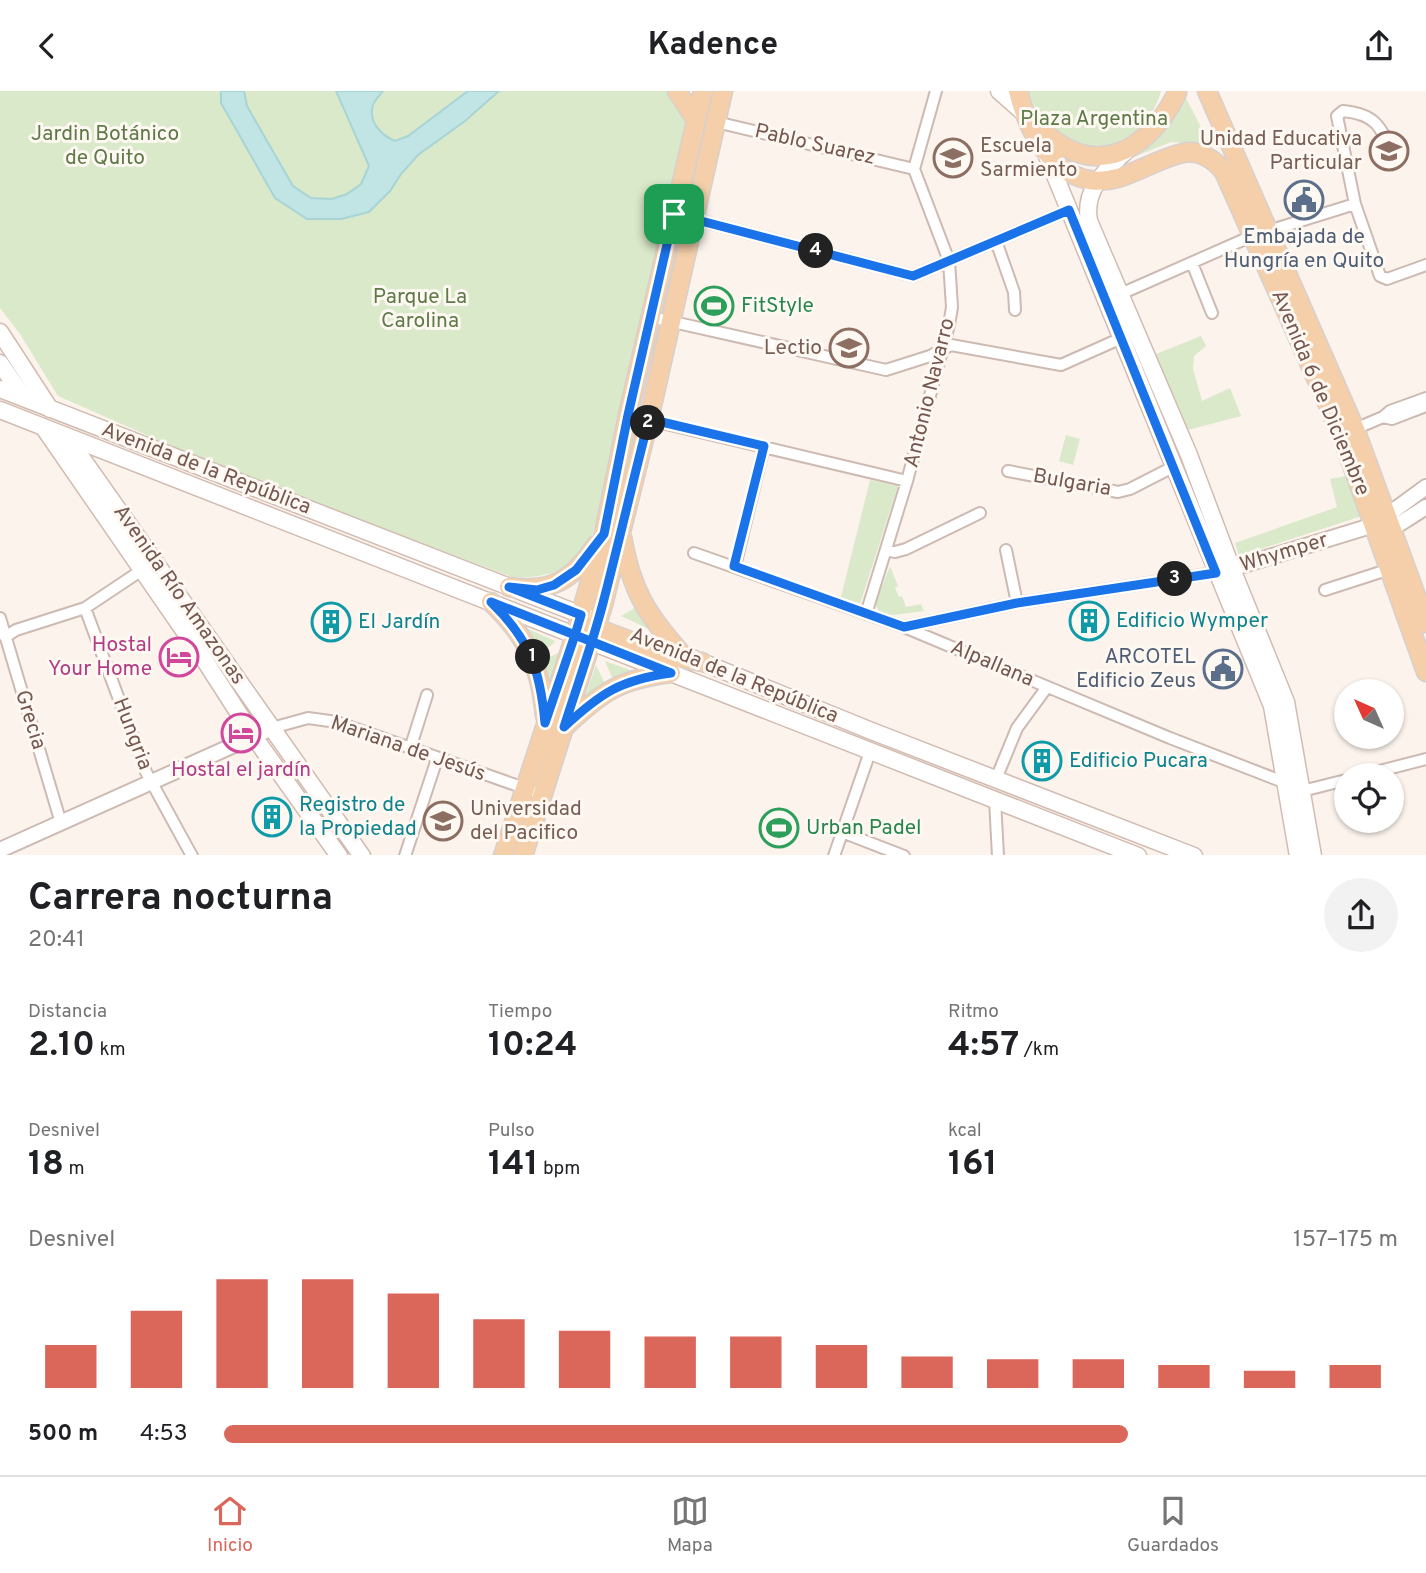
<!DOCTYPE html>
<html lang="es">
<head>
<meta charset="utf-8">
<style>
	:root { --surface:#fff; --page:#f2f2f2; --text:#202124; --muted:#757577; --line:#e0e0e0; --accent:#db675b }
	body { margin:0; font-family:Overpass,sans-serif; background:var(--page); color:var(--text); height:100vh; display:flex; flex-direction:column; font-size:26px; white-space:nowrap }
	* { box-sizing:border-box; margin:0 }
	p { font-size:23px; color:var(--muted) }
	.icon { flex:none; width:38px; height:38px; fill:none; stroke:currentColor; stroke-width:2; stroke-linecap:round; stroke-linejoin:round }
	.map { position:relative; height:764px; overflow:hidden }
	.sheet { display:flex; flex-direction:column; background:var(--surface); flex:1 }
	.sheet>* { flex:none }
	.needle { width:46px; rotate:315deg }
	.controls { position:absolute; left:1334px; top:588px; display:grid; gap:14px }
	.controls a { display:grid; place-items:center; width:70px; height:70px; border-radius:50%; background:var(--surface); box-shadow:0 2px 5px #0004; font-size:35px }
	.pin { position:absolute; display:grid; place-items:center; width:60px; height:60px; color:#fff; margin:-30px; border-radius:14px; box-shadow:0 4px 10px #0006 }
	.km { position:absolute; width:35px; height:35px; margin:-18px; border-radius:50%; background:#222; color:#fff; font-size:19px; line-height:35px; text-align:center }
	.round { display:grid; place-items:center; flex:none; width:74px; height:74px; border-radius:37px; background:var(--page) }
	.overview { display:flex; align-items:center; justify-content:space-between; height:119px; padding:0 28px }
	h1 { font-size:38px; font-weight:700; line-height:52px }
	.metrics { display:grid; grid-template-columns:repeat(3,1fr); gap:10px; height:119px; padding:7px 28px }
	.metrics div { display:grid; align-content:center }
	.metrics b { font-size:35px; font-weight:700 }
	.metrics small { font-size:19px; font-weight:400 }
	.metrics p { font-size:19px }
	.chart { height:196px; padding:14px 28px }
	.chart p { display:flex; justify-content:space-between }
	.chart svg { width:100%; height:126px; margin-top:7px; stroke:var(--accent); stroke-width:6 }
	ul { padding:0 28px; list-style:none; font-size:23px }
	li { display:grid; grid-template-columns:112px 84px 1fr; align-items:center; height:52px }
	li i { height:18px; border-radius:9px; background:var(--accent) }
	header { display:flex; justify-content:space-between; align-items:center; height:91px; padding:0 28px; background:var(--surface); font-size:32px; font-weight:700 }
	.tab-bar { display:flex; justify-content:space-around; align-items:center; height:98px; border-top:2px solid var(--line); background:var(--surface); font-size:19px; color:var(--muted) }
	.tab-bar a { display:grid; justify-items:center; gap:4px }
	.tab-bar .current { color:var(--accent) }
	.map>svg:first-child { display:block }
</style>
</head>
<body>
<header><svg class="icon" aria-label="back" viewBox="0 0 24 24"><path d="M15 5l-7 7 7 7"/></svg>Kadence<svg class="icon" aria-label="share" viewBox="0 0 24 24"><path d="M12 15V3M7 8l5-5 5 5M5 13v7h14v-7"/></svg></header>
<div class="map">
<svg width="1426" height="765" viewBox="0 0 1426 765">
	<rect width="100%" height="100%" fill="#fbf3ec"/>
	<path fill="#dae9ca" d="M0,0H669L688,26L594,440C579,477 550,488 512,486L217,375L58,305L20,243L0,217Z
		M1026,0H1161C1145,58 1080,75 1039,30C1032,22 1029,10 1026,0Z
		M1184,3L1210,54L1171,51L1131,67L1166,32Z
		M1201,245L1206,255L1194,265L1193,278L1202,310L1230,297L1241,325L1184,340L1156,263Z
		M1066,344L1080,348L1073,374L1059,370Z
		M1351,384L1362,425L1239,465L1235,452L1337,416L1330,388Z
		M870,389L898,395L860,513L841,506Z
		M890,475L898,495L895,497L899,506L902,505L906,516L921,513L924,520L893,524L880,522L875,513Z
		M638,515L655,541L621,525Z
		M517,533L555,550L552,554L540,561L535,560Z
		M558,562H562L547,606L542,573L544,569Z
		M605,570L638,582L613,589Z
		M596,574L605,593L583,612Z"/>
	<path fill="#c1e4e4" stroke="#a8d4d5" stroke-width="2" d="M221,0H244L247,15L293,95L311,107L332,108L347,103L361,93L369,75L336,0H383C380,4 374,10 373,14C368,31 381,44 395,50L408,45L468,0H499L465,30L418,64L401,83L390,100L369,121L341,128H307L275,107L221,12Z"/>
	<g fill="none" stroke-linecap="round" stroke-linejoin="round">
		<defs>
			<path id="minor" d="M716,31L914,78
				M1392,63C1381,35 1375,23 1343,20L1337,25L1355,113L1380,185L1387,188L1426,174
				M674,123L913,185L1069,119
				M996,150L1014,201L1015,219
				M1192,172L1212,222
				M1116,205L1252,145L1355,113
				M651,226L886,279L930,265L951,254L1061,274L1126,245
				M628,324L907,390
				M1383,326L1392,328L1426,315
				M1355,338L1383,326L1390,320L1426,307
				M1008,380L1118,401L1130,398L1173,376
				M886,459L895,461L906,458L980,422
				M1006,459L1017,512
				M694,462L904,536L1170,647L1286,692
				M735,475L764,355
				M1325,499L1390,478
				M85,517L146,681L192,765
				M866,523L907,390L949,234L952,216L949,170L914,78L936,0
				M0,527L61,732
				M904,536L1017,512L1215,482
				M5,546L16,539L85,517L142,479
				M272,637L308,627L337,631L544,704
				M410,658L427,604
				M1364,684L1426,668
				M996,688L1017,637L1047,596
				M1302,700L1346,689
				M995,709L998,765
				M842,741L904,765
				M405,765L437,668
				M834,765L870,661"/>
			<path id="tertiary" d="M1383,435L1393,437L1426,416
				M1224,480L1374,434L1426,396
				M0,759L272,637"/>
			<path id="secondary" d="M999,0L1024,22
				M1129,57C1108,78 1083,96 1089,130L1189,364L1232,478L1286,611L1313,765
				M1047,65L1272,615L1298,765
				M0,241L50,318
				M0,272L24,307
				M0,298L592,528
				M0,319L1138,765
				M44,337L207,573L252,643L339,765
				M67,346L362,765
				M692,567L869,639L1194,765"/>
			<path id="primary" d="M677,0L696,29
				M1018,0C1029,46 1062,103 1118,87C1140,80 1161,67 1183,62C1199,58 1215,69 1224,81L1341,343L1426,581
				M1207,0L1355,338L1426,532
				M1037,34C1090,90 1146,65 1177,2
				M622,446C631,498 646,523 681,562
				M509,496C551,502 573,489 596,454
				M491,511C528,546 540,575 545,625
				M585,535L596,537L674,566L702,571
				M567,634C603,600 621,588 671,582
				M503,765L570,560L604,443L628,324L703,0
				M523,765L603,514L649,328L723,0"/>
		</defs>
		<use href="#minor" stroke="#cdbab2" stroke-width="14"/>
		<use href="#tertiary" stroke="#cdbab2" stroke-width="18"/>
		<use href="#secondary" stroke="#d2bcb2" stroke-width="19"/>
		<use href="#primary" stroke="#d8d0ce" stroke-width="21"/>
		<use href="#minor" stroke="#fff" stroke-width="10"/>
		<use href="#tertiary" stroke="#fff" stroke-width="14"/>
		<use href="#secondary" stroke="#fff" stroke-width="16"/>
		<use href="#primary" stroke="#f4cfaa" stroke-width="18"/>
	</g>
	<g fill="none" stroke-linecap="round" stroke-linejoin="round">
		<defs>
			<path id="route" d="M674,123L628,324L604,443L576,479L554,494L537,499L509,496L581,524L575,544L491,511C530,549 540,578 545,632L575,544L671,582C620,589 601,602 564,636C577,595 592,554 603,512C619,451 633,389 649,328L764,355L734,475L904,536L1017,512L1216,482L1069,119L913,185L674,123"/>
		</defs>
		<use href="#route" stroke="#fff" stroke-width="14"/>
		<use href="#route" stroke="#1a73e8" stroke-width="9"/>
	</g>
	<defs>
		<symbol id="university-ring" viewBox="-11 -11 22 22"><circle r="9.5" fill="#fef8f2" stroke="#8d6e63" stroke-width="1.5"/><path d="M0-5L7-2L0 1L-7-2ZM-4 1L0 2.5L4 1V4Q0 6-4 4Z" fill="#8d6e63"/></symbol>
		<symbol id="school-ring" viewBox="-11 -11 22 22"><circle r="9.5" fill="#fef8f2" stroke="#8d6e63" stroke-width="1.5"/><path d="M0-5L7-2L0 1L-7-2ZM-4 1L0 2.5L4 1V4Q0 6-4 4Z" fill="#8d6e63"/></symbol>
		<symbol id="civic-ring" viewBox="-11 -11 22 22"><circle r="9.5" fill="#fef8f2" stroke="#5c6f8a" stroke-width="1.5"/><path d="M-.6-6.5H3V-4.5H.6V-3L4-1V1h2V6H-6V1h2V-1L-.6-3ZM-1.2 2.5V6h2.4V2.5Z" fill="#5c6f8a"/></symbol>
		<symbol id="stadium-ring" viewBox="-11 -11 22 22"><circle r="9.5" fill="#fef8f2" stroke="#2e9e5b" stroke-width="1.5"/><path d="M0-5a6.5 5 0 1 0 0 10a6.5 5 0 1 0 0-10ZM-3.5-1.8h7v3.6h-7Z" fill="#2e9e5b"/></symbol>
		<symbol id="building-ring" viewBox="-11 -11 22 22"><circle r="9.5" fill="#fef8f2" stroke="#0f9aa8" stroke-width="1.5"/><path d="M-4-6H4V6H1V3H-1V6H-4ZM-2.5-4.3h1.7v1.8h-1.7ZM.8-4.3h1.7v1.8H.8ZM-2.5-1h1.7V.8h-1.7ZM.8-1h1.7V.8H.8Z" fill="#0f9aa8"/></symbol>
		<symbol id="hotel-ring" viewBox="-11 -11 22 22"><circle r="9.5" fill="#fef8f2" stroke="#d1479c" stroke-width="1.5"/><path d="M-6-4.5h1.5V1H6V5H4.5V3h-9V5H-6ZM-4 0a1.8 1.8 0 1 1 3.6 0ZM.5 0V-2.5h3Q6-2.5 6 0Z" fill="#d1479c"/></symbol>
	</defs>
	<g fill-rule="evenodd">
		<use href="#university-ring" x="1367" y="38" width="44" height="44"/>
		<use href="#school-ring" x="931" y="45" width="44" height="44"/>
		<use href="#civic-ring" x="1282" y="87" width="44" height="44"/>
		<use href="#stadium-ring" x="692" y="193" width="44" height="44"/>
		<use href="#school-ring" x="827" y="235" width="44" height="44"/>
		<use href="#building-ring" x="1067" y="508" width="44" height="44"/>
		<use href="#building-ring" x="309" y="509" width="44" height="44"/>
		<use href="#hotel-ring" x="157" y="544" width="44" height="44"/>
		<use href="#civic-ring" x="1201" y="556" width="44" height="44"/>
		<use href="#hotel-ring" x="219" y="620" width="44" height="44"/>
		<use href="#building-ring" x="1020" y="648" width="44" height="44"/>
		<use href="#building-ring" x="250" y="704" width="44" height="44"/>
		<use href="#university-ring" x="421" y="708" width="44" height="44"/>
		<use href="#stadium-ring" x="757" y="715" width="44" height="44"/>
	</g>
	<g text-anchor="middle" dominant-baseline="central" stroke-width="6" stroke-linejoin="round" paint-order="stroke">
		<g font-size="21" fill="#5e7a48" stroke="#fef8f2">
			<text x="1094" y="28">Plaza Argentina</text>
			<text x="105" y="43">Jardin Botánico<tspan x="105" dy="24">de Quito</tspan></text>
			<text x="420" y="206">Parque La<tspan x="420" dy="24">Carolina</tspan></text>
		</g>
		<g font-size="21" fill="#785e54" stroke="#fef8f2" text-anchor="end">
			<text x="1362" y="48">Unidad Educativa<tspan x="1362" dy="24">Particular</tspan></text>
			<text x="980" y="55" text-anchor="start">Escuela<tspan x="980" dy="24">Sarmiento</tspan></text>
			<text x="822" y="257">Lectio</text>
			<text x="470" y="718" text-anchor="start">Universidad<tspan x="470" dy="24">del Pacifico</tspan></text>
		</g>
		<g font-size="21" fill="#755850" stroke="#fef8f2">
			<text transform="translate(815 54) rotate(13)">Pablo Suarez</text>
			<text transform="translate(930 302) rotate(-76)">Antonio Navarro</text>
			<text transform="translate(1320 302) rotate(67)">Avenida 6 de Diciembre</text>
			<text transform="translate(206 378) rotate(21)">Avenida de la República</text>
			<text transform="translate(1072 392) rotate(10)">Bulgaria</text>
			<text transform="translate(1284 462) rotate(-17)">Whymper</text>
			<text transform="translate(179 504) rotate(55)">Avenida Río Amazonas</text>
			<text transform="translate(992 573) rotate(23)">Alpallana</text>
			<text transform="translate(734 585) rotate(22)">Avenida de la República</text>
			<text transform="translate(30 629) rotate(73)">Grecia</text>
			<text transform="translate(132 643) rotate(69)">Hungria</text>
			<text transform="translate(408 658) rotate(19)">Mariana de Jesús</text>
		</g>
		<g font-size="21" fill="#4e5e75" stroke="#fef8f2">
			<text x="1304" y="146">Embajada de<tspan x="1304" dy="24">Hungría en Quito</tspan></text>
			<text x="1196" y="566" text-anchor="end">ARCOTEL<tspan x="1196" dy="24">Edificio Zeus</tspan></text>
		</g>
		<g font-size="21" fill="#27864d" stroke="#fef8f2" text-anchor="start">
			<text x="741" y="215">FitStyle</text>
			<text x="806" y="737">Urban Padel</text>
		</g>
		<g font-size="21" fill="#0d838f" stroke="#fef8f2" text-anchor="start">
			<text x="1116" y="530">Edificio Wymper</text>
			<text x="358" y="531">El Jardín</text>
			<text x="1069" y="670">Edificio Pucara</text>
			<text x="299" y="714">Registro de<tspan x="299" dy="24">la Propiedad</tspan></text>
		</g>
		<g font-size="21" fill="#b23c85" stroke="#fef8f2" text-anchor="end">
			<text x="152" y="554">Hostal<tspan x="152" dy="24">Your Home</tspan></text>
			<text x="241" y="679" text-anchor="middle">Hostal el jardín</text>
		</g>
	</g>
</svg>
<div class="controls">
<a><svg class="needle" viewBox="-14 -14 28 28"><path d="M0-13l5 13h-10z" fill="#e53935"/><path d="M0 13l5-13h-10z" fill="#757577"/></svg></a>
<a><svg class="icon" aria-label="locate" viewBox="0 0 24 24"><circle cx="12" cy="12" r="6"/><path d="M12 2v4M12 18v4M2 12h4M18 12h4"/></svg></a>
</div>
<div class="pin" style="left:674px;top:123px;background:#1e9e55"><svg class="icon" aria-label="arrive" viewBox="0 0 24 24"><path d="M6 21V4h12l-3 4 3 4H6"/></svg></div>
<b class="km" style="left:533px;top:566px">1</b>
<b class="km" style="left:648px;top:332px">2</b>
<b class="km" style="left:1175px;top:488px">3</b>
<b class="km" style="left:816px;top:160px">4</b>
</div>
<section class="sheet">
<div class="overview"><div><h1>Carrera nocturna</h1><p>20:41</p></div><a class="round"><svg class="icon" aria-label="share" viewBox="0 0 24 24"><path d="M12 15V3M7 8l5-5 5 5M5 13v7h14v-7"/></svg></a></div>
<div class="metrics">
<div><p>Distancia</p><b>2.10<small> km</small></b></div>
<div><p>Tiempo</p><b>10:24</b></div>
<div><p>Ritmo</p><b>4:57<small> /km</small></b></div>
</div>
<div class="metrics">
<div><p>Desnivel</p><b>18<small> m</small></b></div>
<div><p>Pulso</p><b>141<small> bpm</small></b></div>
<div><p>kcal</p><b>161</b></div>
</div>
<div class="chart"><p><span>Desnivel</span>157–175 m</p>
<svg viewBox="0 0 160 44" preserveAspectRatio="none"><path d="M5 44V29M15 44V17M25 44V6M35 44V6M45 44V11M55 44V20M65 44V24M75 44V26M85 44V26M95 44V29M105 44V33M115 44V34M125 44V34M135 44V36M145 44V38M155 44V36"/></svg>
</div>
<ul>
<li><b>500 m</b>4:53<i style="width:77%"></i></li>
</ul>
</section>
<nav class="tab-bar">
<a class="current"><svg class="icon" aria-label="home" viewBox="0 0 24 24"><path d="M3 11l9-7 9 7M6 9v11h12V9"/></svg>Inicio</a>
<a><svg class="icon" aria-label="map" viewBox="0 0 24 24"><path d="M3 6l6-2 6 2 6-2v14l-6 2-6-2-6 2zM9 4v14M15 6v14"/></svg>Mapa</a>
<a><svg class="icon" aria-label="saved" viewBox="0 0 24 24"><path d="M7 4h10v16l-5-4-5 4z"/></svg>Guardados</a>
</nav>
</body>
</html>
